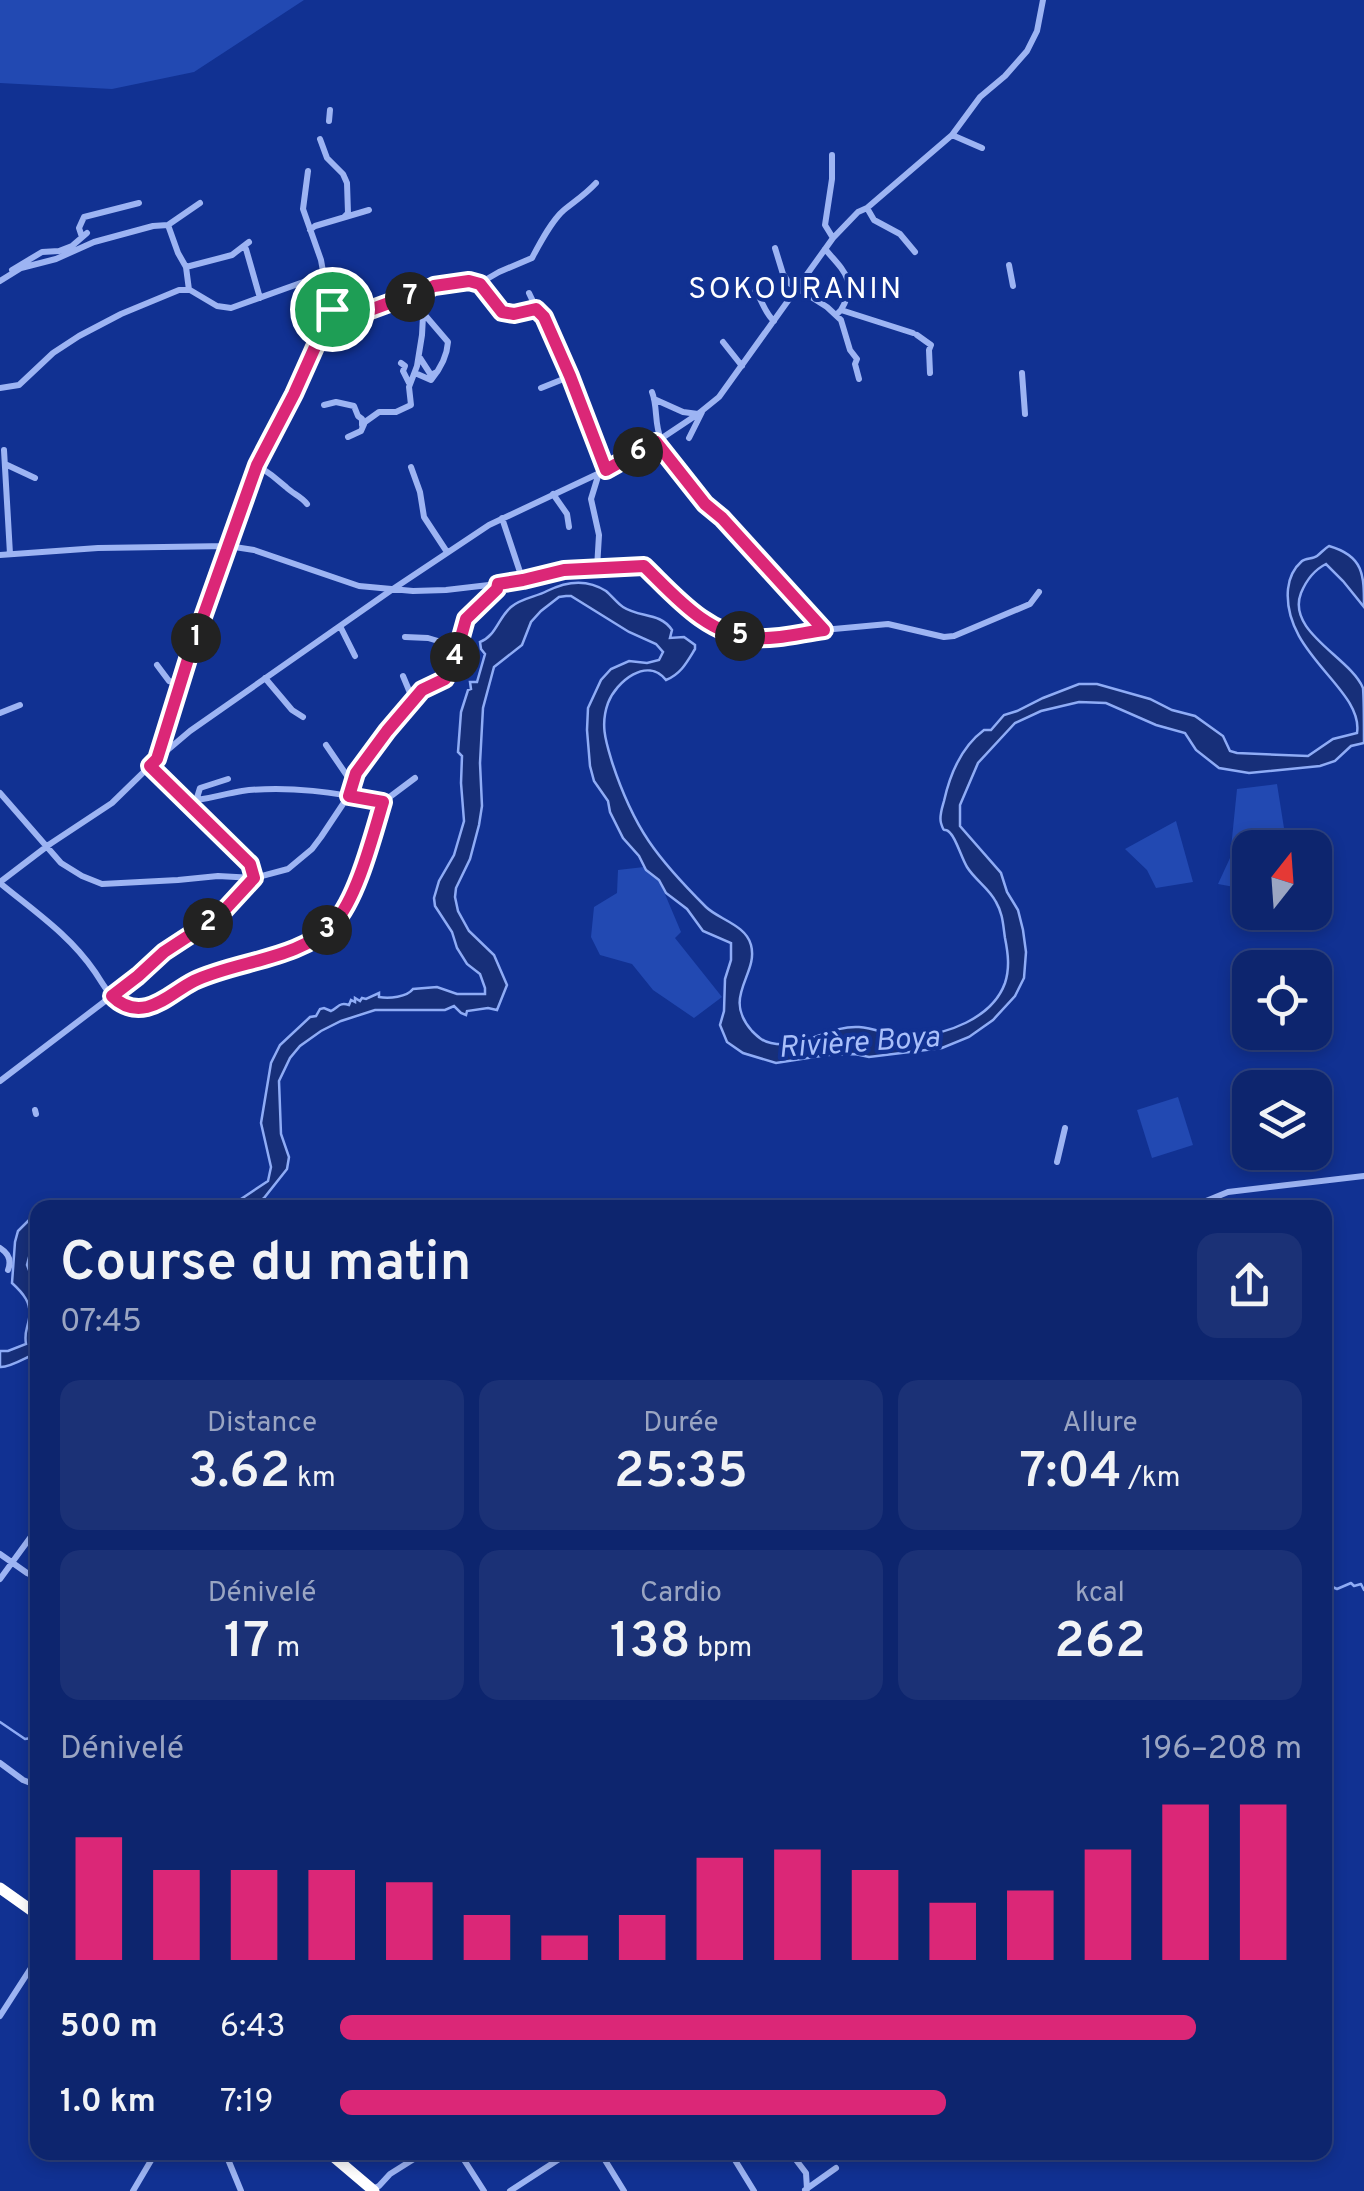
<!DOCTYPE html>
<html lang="fr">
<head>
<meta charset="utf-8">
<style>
	:root { --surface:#0d256e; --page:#1b3176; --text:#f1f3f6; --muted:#9aa5c2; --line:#2d4281; --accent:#db2777 }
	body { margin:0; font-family:Overpass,sans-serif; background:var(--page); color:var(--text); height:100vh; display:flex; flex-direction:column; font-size:38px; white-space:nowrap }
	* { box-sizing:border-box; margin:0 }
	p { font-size:32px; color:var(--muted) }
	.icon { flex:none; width:55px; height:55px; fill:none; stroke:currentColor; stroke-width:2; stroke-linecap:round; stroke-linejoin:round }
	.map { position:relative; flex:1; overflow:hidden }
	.sheet { position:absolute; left:30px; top:1200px; width:1302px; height:960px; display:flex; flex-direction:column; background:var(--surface); border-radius:20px; box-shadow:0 5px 15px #0003,0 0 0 2px var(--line) }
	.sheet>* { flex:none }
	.needle { width:65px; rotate:17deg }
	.buttons { position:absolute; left:1232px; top:830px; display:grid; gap:20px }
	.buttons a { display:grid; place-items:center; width:100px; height:100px; border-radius:20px; background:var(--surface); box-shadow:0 5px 15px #0003,0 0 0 2px var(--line); font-size:50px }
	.pin { position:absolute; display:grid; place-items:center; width:85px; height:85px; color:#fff; margin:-42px; border:5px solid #fff; border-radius:50%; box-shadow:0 2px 10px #0007 }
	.km { position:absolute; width:50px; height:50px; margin:-25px; border-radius:50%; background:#222; color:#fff; font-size:28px; line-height:50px; text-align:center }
	.round { display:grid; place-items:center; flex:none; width:105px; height:105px; border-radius:20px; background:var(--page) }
	.summary { display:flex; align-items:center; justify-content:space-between; height:170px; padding:0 30px }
	h1 { font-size:55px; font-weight:600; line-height:75px }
	.metrics { display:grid; grid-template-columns:repeat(3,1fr); gap:15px; height:170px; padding:10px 30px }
	.metrics div { display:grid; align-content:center; border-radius:20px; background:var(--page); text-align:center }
	.metrics b { font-size:50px; font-weight:600 }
	.metrics small { font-size:28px; font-weight:400 }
	.metrics p { font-size:28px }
	.chart { height:280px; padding:20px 30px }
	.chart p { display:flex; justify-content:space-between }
	.chart svg { width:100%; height:180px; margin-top:10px; stroke:var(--accent); stroke-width:6 }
	ul { padding:0 30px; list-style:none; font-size:32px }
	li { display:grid; grid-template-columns:160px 120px 1fr; align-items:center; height:75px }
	li i { height:25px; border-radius:12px; background:var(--accent) }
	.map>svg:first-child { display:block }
</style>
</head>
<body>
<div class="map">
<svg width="1364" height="2191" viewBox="0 0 1364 2191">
	<rect width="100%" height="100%" fill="#113192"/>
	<path fill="#2249b2" d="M0,0H304L194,72L112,89L0,83Z
		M1277,784L1287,847L1250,848V887L1245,889L1218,884L1230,858L1237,789Z
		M1176,821L1193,882L1156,888L1147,870L1125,849Z
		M644,867L659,880L681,932L675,938L722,997L694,1018L653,990L632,964L600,955L591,937L594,907L617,893L618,870Z
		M1178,1097L1193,1145L1152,1158L1137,1110Z"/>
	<path fill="#172f79" stroke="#8facf6" stroke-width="2.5" d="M1329,546C1364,556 1364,575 1364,607L1343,581L1326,564C1314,570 1306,581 1301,593C1286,632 1350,657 1363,688C1364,700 1364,729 1364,743L1351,746L1335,761L1320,766L1249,773L1219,768L1196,750L1185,733L1156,725L1106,703L1079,702L1041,711L1015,723L978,763L960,805V826L1001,873L1007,892L1018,910L1023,930L1026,952L1024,978L1015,996L993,1020L969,1037L942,1048L869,1057L855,1054L827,1055L776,1063L743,1053L727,1042L720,1025L724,1011L725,979L731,960V943L703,931L687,909L666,893L659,880L646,870L639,856L623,838L610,812L608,801L594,781L590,766L587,730L588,708L601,680L611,669L629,661L647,663L659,660L663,652L656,644L629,632L571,596H566L559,597L541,611L531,622L522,645L494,667L483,708L480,763L482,806L479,825L470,859L456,888L455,897L458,911L469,931L494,955L507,985L497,1010L488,1008L467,1011L466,1015L461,1013L454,1006L445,1010H375L341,1021L321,1031L300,1046L290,1058L279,1081L281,1134L289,1157L287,1169L264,1198L252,1207H207L220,1202L241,1199L268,1181L271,1167L261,1123L271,1063L280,1045L310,1017L316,1016L320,1009L324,1008L331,1011C339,1007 339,1002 349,1005L351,1000L355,1002V998L360,1001L362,998L366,999L379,993V997C389,999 407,997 413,989L437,987L457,994H485V988L480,974L467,964L457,948L452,932L435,906L434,898L439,881L454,855L464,821L461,783L462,756L458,752L461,712L468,690L471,689L470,682H477L485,654L481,649L480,642C496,636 498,618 511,607C521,598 536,597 547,591C565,582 586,578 606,591C612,596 617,603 623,607C640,618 660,612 672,630L670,638L684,637L695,645V649C687,662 681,674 666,680C647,656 616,682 608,703C600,725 606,742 612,762C634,829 657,858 706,907C718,919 746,925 751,945C759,975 721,996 752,1031C757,1036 763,1042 771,1043C802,1050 829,1025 859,1027C877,1028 893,1038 911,1037C945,1035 992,1019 1005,983C1010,968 1008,953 1005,938C1003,925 1003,914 996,902C989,888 975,880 967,867C962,859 956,839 951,834C944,825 945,836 941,823C939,816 942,808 944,801C950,774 961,747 984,730H991L1004,715L1017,711L1043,698L1079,684H1097L1150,699L1172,710L1195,716L1223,736L1230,751L1237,753L1308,756L1333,739L1357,733C1364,689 1282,654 1288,589C1289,579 1294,568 1302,561C1306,558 1313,559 1317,556C1321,553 1324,549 1329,546Z
		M37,1212V1234L33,1242L27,1265L37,1291V1353C26,1357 10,1368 0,1367V1351H8L26,1344C24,1332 27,1330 29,1319C32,1303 23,1293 12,1283L15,1242L18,1231Z"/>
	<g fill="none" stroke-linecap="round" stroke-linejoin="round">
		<path stroke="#8facf6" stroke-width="2.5" d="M1325,1587L1328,1585L1337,1589L1351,1583L1354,1586L1361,1584L1364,1590
			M0,1722L25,1739L31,1738L38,1742"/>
		<path stroke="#9db4f3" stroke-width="6" d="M329,121L330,110
			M952,135L982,148
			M320,139L327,158L343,174L347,183L348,213L344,217
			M832,155V179L825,225L833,238
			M308,171L303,209L321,260L329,305L340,321
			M867,208L874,220L900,234L915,252
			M168,225L178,253L186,267L189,290
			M310,230L315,226L369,210
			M82,237L79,228L84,217L139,203
			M775,248L783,274L789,283L827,307L841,320L850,350L857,359L855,364L859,379
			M246,249L260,298
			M825,249C844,271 858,281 841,310
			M1009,265L1013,286
			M186,267L232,255L249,242
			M12,270L42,252L59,251L72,246L87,233
			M0,281L21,268L56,259L94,242L153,226L168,225L200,203
			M480,283L499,272L532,258C540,243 552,220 564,210C575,201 586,194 596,183
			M755,291C763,301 764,312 774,321
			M529,293C538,313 550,330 559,350C576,389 590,430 606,470
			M837,314L841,310L913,333
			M322,333L337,298
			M917,335L931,345L929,350L930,373
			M723,342L742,366
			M420,358L431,375L437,372
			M401,363L405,366L403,371L409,383
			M415,373L431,380C441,368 447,357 448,342L424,314
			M1022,373L1025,414
			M0,388L19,385L53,353L79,336L121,314L179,290H190L217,306L231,308L323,275
			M541,388L571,376
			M652,392C658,407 654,424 661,439
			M654,399L683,412L698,414
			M324,405L336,402L354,406L358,416L362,419V425
			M348,437L361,431L365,422L379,412H396L411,405L409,387L417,366L422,335L423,316L419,306L404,300
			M689,438L702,412
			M656,442L705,504L722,518L823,630
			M4,450L10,554
			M5,464L35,478
			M257,465C268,472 277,479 286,487C293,494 301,496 307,504
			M411,467L420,492L424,517L447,552
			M553,494L567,514L569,527
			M502,518L523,581
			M0,555L98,548L228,546L254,550L359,586L413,591L446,590L523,581L564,569L644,566L696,615L732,635L756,639L823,630L888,624L944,637L954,636L1030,604L1039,592
			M597,568L599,535L591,499L599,473
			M340,626L355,656
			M405,637L428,638L458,647
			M157,665L169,681L180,684
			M403,676L413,700
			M265,678L292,710L303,717
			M0,713L20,705
			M326,745L352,783
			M157,758L188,659L257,465L322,333C328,329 335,324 342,321C362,311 461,275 477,283C488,288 493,304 502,313L514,314L536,309
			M0,793L61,863L82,876L102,884L178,880L218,876L254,878L288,869L312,849L321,837L349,795L356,773L387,731L422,689L445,679L456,655L466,619L497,589L498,584
			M196,801L200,788L228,779
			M383,802L415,778
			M0,882L50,844L112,803L157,759L190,731L390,591L489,525L606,470L656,442L698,414L719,397L833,238L858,212L867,208L952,135L980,97L1005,76L1027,51L1037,31L1043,0
			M0,883C34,911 70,935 95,972C103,984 111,1000 125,1006C151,1016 173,991 194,981C227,966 263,961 297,949C354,929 367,853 383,802C338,793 288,785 242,791C223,794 206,800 187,801
			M0,1081L138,976L164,952L219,916L254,878L250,863L150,766
			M35,1110L36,1114
			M1057,1162L1065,1128
			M1189,1208L1228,1192L1364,1176
			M0,1248C8,1253 12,1260 8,1270
			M0,1554L27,1573L38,1578
			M0,1579L38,1527
			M0,1763L23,1780L38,1786
			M0,2016L38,1957
			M225,2152L241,2191
			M459,2152L484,2191
			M600,2152L624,2191
			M730,2152L754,2191
			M790,2152L806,2173L807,2189
			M373,2189L379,2186L390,2174L425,2152
			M805,2190L836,2168
			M133,2191L156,2152
			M510,2191L570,2152"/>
		<path stroke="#fff" stroke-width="11" d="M0,1888L38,1915
			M328,2152L374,2191"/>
	</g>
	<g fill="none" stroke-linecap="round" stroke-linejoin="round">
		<defs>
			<path id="route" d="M469,281L480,284L502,312L514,314L536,309L544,317L570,376L606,470L656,442L705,504L722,518L824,630C801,633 775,640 753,638C707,635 675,596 644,566L564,570L523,580L498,584L497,589L466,619L456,655L445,679L422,690L387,731L356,773L349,796L383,802C373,835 357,899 334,923C300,960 238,960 194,981C178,989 164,1003 147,1007C133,1010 122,1006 112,996L138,976L164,952L219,916L254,878L250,864L150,766L157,759L188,659L257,465L294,394L332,309L340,321L389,303L415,296L434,286Z"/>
		</defs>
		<use href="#route" stroke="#fff" stroke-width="20"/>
		<use href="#route" stroke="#db2777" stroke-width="12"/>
	</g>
	<g text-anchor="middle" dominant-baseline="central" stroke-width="8" stroke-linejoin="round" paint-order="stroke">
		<g font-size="30" letter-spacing="2.5" fill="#fff" stroke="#113192">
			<text x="796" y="290">SOKOURANIN</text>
		</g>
		<g font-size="30" font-style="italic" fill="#a9bffa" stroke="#113192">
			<text transform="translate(859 1044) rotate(-4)">Rivière Boya</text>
		</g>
	</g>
</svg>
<div class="buttons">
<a><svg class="needle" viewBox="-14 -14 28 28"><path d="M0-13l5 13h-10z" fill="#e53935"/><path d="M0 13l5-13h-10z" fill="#9aa5c2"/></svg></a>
<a><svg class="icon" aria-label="locate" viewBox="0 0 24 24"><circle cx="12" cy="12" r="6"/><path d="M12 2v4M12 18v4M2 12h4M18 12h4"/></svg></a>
<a><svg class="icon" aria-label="layers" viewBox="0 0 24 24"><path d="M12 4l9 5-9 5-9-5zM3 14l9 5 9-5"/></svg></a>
</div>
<div class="pin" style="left:332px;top:309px;background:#1e9e55"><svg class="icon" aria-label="arrive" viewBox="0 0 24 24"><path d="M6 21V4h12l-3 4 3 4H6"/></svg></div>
<b class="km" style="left:196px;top:638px">1</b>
<b class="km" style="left:208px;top:923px">2</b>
<b class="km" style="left:327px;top:930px">3</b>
<b class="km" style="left:455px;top:657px">4</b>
<b class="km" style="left:740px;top:636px">5</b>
<b class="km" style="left:638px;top:452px">6</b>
<b class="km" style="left:410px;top:297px">7</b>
<section class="sheet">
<div class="summary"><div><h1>Course du matin</h1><p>07:45</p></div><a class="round"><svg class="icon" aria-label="share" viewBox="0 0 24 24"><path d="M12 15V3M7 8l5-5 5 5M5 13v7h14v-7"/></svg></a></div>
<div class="metrics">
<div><p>Distance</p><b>3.62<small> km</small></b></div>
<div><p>Durée</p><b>25:35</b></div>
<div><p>Allure</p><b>7:04<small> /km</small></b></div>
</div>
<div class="metrics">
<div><p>Dénivelé</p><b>17<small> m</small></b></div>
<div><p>Cardio</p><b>138<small> bpm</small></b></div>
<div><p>kcal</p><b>262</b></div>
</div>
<div class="chart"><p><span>Dénivelé</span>196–208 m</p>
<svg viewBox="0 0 160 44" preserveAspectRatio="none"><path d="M5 44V14M15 44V22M25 44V22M35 44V22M45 44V25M55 44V33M65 44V38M75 44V33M85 44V19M95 44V17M105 44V22M115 44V30M125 44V27M135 44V17M145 44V6M155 44V6"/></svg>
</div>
<ul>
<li><b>500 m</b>6:43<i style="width:89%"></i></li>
<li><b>1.0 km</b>7:19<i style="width:63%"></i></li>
</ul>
</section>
</div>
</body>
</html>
